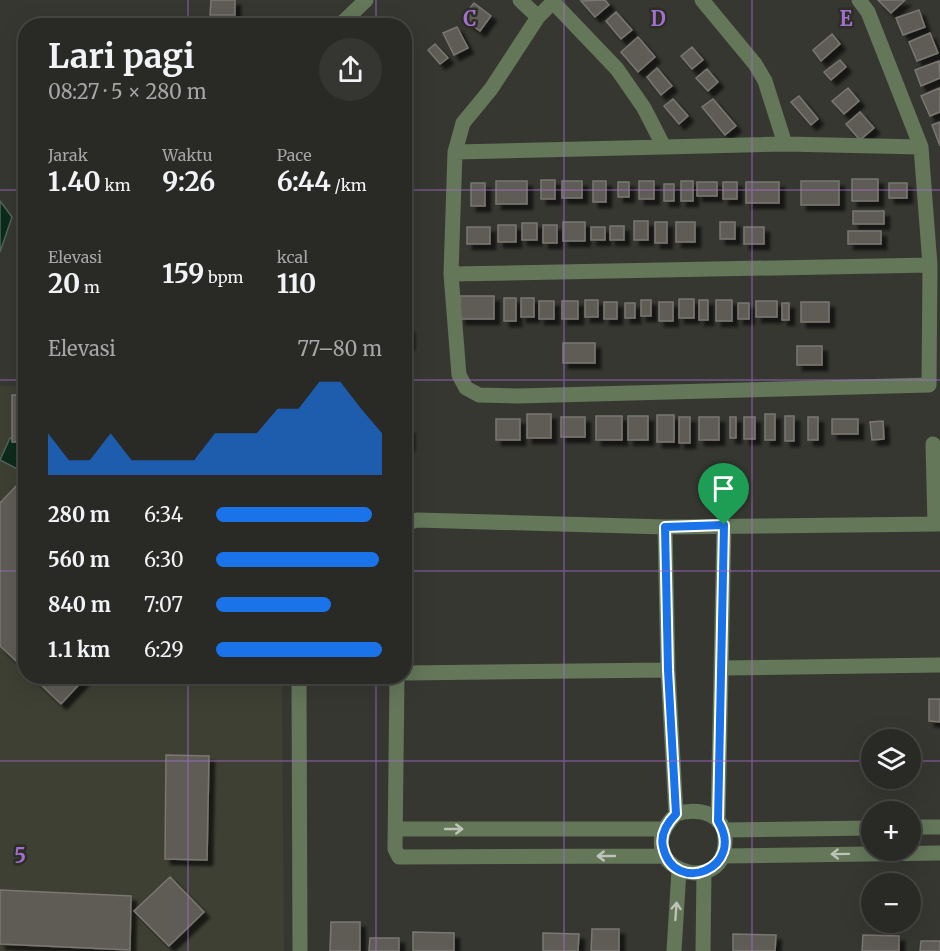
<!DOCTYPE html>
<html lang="id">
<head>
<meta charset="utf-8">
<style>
	:root { --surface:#292926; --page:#353532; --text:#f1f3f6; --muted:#a5a6a7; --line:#454543; --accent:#1a73e8 }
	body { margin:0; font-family:Merriweather,serif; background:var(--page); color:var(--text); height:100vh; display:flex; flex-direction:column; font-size:22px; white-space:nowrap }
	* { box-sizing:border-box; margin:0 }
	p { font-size:20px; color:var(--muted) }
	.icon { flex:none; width:33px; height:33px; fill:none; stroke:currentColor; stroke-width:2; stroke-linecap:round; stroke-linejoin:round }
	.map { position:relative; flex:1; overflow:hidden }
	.panel { position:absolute; left:18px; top:18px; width:394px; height:666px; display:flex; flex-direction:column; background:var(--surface); border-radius:24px; box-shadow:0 6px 24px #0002,0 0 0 2px var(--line) }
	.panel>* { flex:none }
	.buttons { position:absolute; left:861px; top:729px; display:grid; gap:12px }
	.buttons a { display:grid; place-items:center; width:60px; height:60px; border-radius:50%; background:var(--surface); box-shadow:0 6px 24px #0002,0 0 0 2px var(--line); font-size:30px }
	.pin { position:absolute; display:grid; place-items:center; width:51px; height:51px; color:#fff; margin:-62px -26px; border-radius:50% 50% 50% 0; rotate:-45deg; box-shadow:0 0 6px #0007 }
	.pin .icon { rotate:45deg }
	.round { display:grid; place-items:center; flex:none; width:63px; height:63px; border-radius:32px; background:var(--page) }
	.head { display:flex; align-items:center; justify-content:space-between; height:102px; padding:0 30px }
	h1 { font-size:33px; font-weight:700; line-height:45px }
	.figures { display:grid; grid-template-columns:repeat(3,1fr); gap:9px; height:102px; padding:6px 30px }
	.figures div { display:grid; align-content:center }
	.figures b { font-size:26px; font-weight:700 }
	.figures small { font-size:16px; font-weight:400 }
	.figures p { font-size:16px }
	.chart { height:168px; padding:12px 30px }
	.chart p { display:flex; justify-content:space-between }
	.chart svg { width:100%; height:108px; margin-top:6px; fill:var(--accent); opacity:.7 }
	ul { padding:0 30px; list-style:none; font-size:20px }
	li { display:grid; grid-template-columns:96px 72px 1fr; align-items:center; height:45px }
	li i { height:15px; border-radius:8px; background:var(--accent) }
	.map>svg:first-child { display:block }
</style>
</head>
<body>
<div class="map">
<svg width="940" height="951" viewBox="0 0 940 951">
	<defs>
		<filter id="shadow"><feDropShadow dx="5.5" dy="5.5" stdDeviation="1.5" flood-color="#0009"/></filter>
	</defs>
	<rect width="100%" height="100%" fill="#373732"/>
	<path fill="#3f4034" d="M0,386H25L26,676L282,677L284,951H0Z"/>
	<path fill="#0d2b1d" stroke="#50655a" stroke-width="1.5" d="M0,201L12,217L0,252Z
		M10,438L25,446V473L0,460Z"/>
	<path fill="#5f5c56" stroke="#7a7771" stroke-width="1.5" filter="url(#shadow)" d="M211,0H235V15H210Z
		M605,0L609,5L595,17L581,1Z
		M878,0H905L891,13Z
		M474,3L491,16L480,31L462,18Z
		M919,10L925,27L903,35L896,18Z
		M616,12L632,30L621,39L606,21Z
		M457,27L468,48L454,55L443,33Z
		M930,33L938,53L917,61L909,42Z
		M832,34L840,44L821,61L813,50Z
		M638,37L655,57L638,72L621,52Z
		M435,44L448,58L440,64L428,50Z
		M692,47L703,60L692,69L681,56Z
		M840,60L846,67L831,80L824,72Z
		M939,61L940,78L921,86L915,70Z
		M657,68L672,86L661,95L647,77Z
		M707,69L718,82L708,91L696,78Z
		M848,88L859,101L844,114L832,101Z
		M940,88V112L930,116L921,96Z
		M799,96L818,119L811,125L791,102Z
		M673,99L688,116L679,124L664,106Z
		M713,99L736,126L725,135L702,107Z
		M860,112L874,128L860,140L846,124Z
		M940,122V146L932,125Z
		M852,179H878V201H852Z
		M541,180H555V199H541Z
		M496,181H527V204H496Z
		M562,181H582V198H562Z
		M593,181H606V202H593Z
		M639,181H654V199H639Z
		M681,181H693V201H681Z
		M801,181H839V205H801Z
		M618,182H629V197H618Z
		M697,182H717V196H697Z
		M723,182H737V199H723Z
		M746,182H779V203H746Z
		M471,183H485V206H471Z
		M889,183H907V198H889Z
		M664,184H674V201H664Z
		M853,211H884V224H853Z
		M634,221H648V240H634Z
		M563,222H585V241H563Z
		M655,222H667V243H655Z
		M676,222H695V242H676Z
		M720,222H735V239H720Z
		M522,223H537V240H522Z
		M498,225H516V242H498Z
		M543,225H557V243H543Z
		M610,226H624V240H610Z
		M467,227H490V244H467Z
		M591,227H605V240H591Z
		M744,227H764V244H744Z
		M848,231H881V244H848Z
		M460,296H494V319H460Z
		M504,298H516V321H504Z
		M521,298H534V317H521Z
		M679,299H694V318H679Z
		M585,300H598V317H585Z
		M641,300H651V316H641Z
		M699,300H708V320H699Z
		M716,300H732V321H716Z
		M539,301H554V319H539Z
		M562,301H578V319H562Z
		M756,301H777V317H756Z
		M604,302H617V319H604Z
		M659,302H673V321H659Z
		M801,302H829V322H801Z
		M625,303H635V318H625Z
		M738,303H749V319H738Z
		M782,303H789V320H782Z
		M405,328H409V344H405Z
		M563,343H595V363H563Z
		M797,346H822V365H797Z
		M12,395H26V442H12Z
		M527,414H551V438H527Z
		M765,414H775V440H765Z
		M657,415H674V442H657Z
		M596,416H622V440H596Z
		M628,416H648V440H628Z
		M785,416H794V441H785Z
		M561,417H585V437H561Z
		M679,417H690V443H679Z
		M699,417H719V440H699Z
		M730,417H736V438H730Z
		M744,417H755V439H744Z
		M808,417H818V440H808Z
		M496,419H520V440H496Z
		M832,419H858V434H832Z
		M883,421L884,439L872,440L870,422Z
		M405,428H409V445H405Z
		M19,483L26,489V670L0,646V503Z
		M32,676H87L61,704Z
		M929,699H940V722L929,721Z
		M166,755L209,756L207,860L165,859Z
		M170,877L204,912L169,946L134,911Z
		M0,890L131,896L130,950L0,944Z
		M331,922H360V951H330Z
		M592,929H619V951H591Z
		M413,932L454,933V951H413Z
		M543,933L579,934L578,951H543Z
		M733,934L776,935L775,951H733Z
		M863,935L899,936V951H862Z
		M370,938H399V951H369Z
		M921,941H940V951H920Z"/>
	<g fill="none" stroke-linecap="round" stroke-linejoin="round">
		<path stroke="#647759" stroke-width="15" d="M520,0L538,17
			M555,0L538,17L491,89L463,123L455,152L451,274L459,375L466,388L479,395L518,396L929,385L930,265L921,147L868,12L859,0
			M702,0L755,64L765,81L785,144
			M553,2L617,69L644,108L664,147L785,144L921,147
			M339,26L366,0
			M455,152L664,147
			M451,274L930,265
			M933,444L935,524
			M405,524L417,520L665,527L940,524
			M665,527L668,670L676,814C625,865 723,901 725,843C727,813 699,807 676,814
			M723,668L940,665
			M405,673L668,670
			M299,676L300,951
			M397,676L395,849L399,857L665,856
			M718,821L724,525
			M910,827H940
			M396,829H664
			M724,830L872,828
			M722,856L940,853
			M674,951L679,870
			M703,951L704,872"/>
	</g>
	<defs><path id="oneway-shaft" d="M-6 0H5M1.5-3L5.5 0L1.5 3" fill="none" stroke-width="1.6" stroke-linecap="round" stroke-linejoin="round" transform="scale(1.5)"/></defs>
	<g stroke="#bdc4b7">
		<use href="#oneway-shaft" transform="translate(454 829)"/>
		<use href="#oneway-shaft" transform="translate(840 854) rotate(179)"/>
		<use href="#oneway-shaft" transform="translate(606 856) rotate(180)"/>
		<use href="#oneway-shaft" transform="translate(676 911) rotate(-86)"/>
	</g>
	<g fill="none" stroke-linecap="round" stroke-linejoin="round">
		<defs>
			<path id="route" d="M724,525L718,821C747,868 674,897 663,847C660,834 667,823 676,814L668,670L665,527Z"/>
		</defs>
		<use href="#route" stroke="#fff" stroke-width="12"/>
		<use href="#route" stroke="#1a73e8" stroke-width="8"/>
	</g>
	<path fill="none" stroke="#a370ce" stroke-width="1.5" stroke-opacity="0.55" d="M188,0V26M376,0V26M564,0V951M752,0V951M0,190H26M405,190H940M0,380H26M405,380H940M0,571H26M405,571H940M188,676V951M376,676V951M0,761H872M910,761H940"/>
	<g font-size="20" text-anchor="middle" font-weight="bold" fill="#a370ce" stroke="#2d2d28" stroke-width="5" stroke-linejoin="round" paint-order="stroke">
		<text x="470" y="26">C</text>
		<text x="658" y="26">D</text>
		<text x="846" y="26">E</text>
		<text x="20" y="863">5</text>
	</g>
</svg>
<div class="buttons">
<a><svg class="icon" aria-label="layers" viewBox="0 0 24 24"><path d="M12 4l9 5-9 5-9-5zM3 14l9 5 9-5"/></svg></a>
<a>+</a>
<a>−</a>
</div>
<div class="pin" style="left:724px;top:525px;background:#1e9e55"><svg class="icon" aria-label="arrive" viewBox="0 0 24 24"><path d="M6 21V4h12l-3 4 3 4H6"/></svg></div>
<section class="panel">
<div class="head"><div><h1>Lari pagi</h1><p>08:27 · 5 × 280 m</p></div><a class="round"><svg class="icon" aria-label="share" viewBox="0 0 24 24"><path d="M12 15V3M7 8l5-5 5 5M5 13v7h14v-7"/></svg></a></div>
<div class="figures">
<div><p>Jarak</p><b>1.40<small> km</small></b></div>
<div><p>Waktu</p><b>9:26</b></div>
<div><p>Pace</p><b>6:44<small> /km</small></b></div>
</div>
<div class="figures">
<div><p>Elevasi</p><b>20<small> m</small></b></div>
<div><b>159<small> bpm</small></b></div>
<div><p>kcal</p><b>110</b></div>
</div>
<div class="chart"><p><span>Elevasi</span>77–80 m</p>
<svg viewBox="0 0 160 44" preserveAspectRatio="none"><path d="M0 44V27L10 38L20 38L30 27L40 38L50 38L60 38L70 38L80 27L90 27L100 27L110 17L120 17L130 6L140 6L150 17L160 27V44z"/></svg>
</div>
<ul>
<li><b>280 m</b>6:34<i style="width:94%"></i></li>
<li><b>560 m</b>6:30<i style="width:98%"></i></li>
<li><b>840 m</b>7:07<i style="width:69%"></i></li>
<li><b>1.1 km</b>6:29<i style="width:100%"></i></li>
</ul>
</section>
</div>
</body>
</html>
